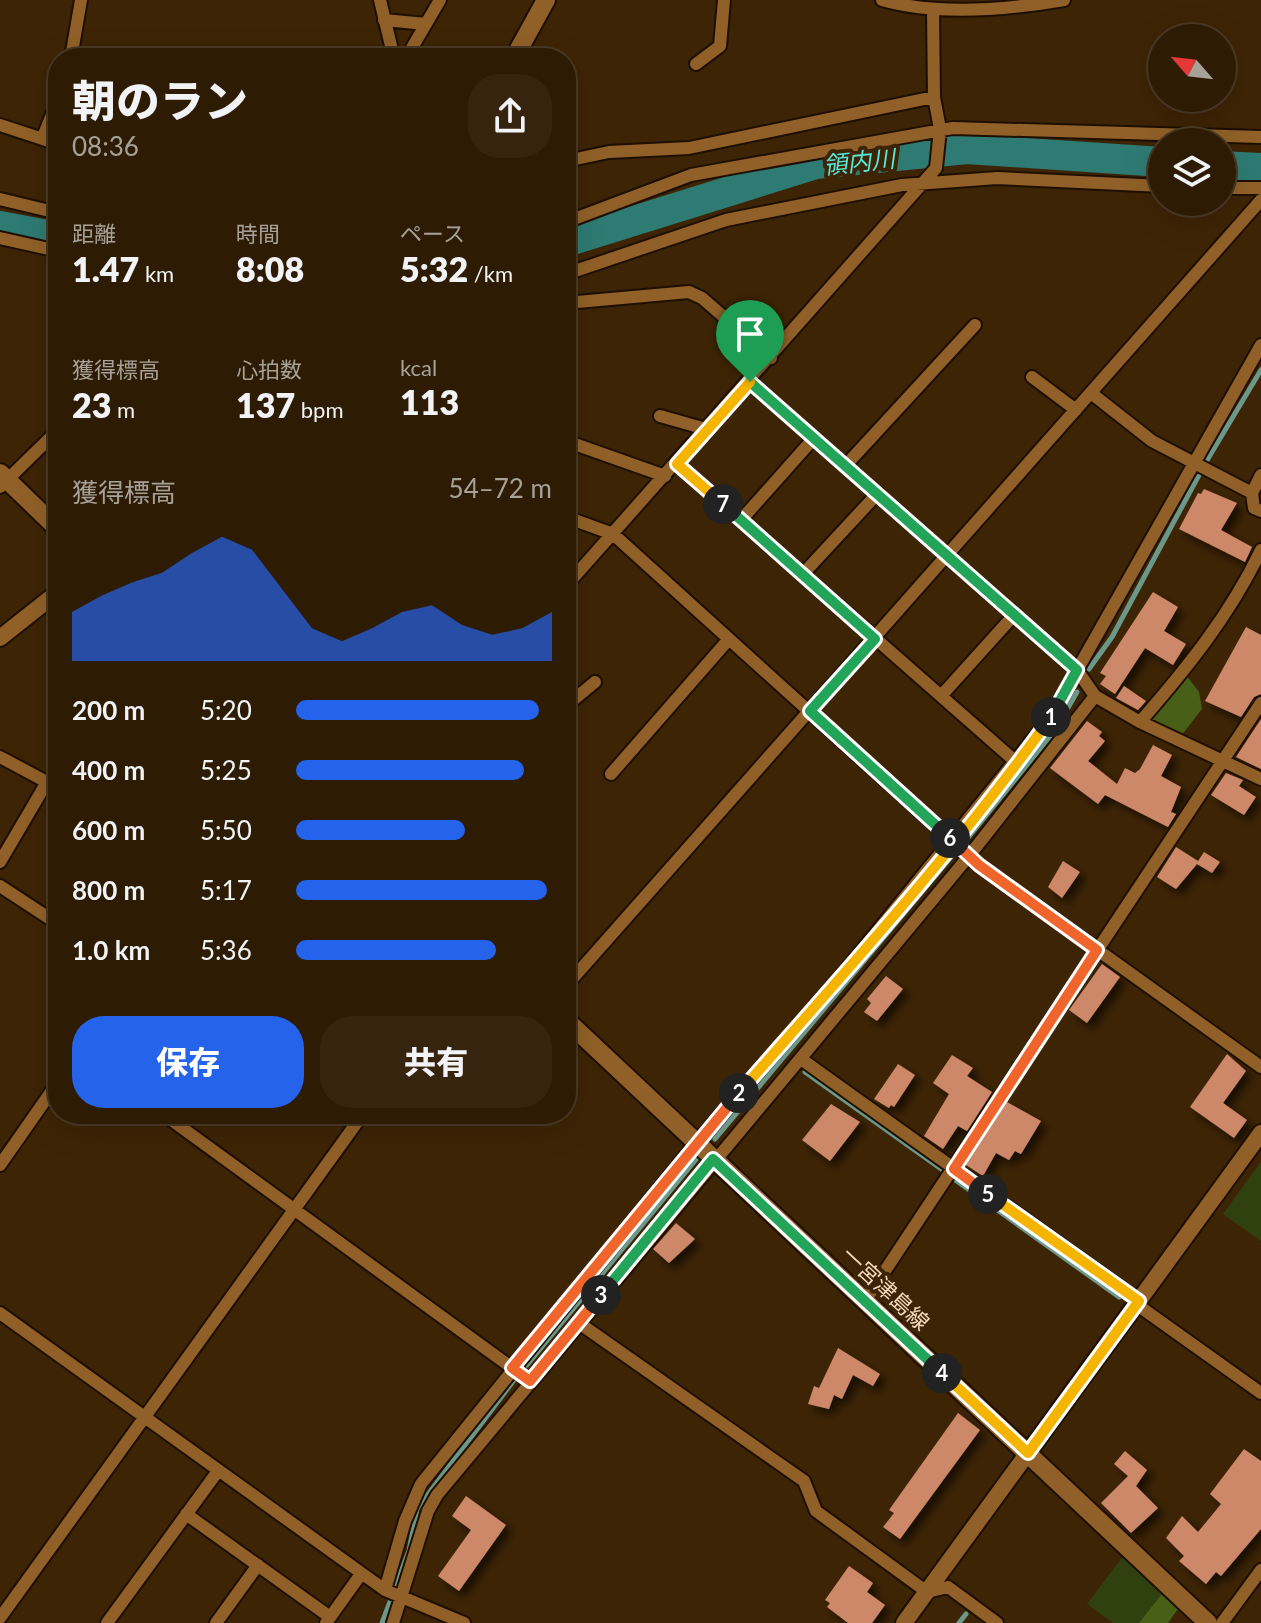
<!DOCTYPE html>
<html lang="ja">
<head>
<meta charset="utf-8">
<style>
	:root { --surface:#2e1b04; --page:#36240e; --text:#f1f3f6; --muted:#a7a19a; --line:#493926; --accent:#2563eb }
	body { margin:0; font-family:Lato,"Noto Sans JP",sans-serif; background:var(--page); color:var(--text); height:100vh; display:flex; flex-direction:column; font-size:30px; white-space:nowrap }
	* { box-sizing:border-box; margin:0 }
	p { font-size:26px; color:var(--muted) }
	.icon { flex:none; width:44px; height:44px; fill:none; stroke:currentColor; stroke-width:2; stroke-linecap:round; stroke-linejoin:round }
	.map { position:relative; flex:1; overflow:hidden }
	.side { position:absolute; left:48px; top:48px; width:528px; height:1076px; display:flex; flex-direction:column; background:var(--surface); border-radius:32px; box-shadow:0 8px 32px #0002,0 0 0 2px var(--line) }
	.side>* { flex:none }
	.needle { width:52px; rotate:298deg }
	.tools { position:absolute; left:1148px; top:24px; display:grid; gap:16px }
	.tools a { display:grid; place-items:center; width:88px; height:88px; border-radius:50%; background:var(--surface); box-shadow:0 8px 32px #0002,0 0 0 2px var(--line); font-size:40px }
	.pin { position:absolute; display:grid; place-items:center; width:68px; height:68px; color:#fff; margin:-82px -34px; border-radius:50% 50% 50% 0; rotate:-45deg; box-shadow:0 0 8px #0007 }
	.pin .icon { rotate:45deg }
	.km { position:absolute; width:40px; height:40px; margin:-20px; border-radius:50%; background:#222; color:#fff; font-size:22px; line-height:40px; text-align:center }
	.round { display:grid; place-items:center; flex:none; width:84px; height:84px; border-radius:32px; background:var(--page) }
	.head { display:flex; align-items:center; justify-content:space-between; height:136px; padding:0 24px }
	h1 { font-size:44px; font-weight:800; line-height:60px }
	.stats { display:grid; grid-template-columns:repeat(3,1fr); gap:12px; height:136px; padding:8px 24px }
	.stats div { display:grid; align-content:center }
	.stats b { font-size:34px; font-weight:800 }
	.stats small { font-size:22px; font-weight:400 }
	.stats p { font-size:22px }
	.chart { height:224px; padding:16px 24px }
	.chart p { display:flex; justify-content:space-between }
	.chart svg { width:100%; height:144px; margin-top:8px; fill:var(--accent); opacity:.7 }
	.primary-button { display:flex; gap:16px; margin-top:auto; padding:16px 24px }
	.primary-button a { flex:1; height:92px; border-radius:32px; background:var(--accent); color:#fff; font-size:32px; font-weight:800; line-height:92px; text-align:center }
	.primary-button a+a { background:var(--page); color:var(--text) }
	ul { padding:0 24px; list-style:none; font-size:26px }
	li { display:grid; grid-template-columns:128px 96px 1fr; align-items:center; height:60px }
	li i { height:20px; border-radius:10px; background:var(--accent) }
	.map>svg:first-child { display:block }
</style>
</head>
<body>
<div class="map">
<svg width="1261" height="1623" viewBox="0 0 1261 1623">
	<defs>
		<filter id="shadow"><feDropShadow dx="6" dy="6" stdDeviation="4" flood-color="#0009"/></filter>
	</defs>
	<rect width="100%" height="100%" fill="#3d2405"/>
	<path fill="#304110" d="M1261,1162V1241L1223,1214Z
		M1124,1555L1164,1591L1139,1623H1113L1087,1604Z"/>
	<path fill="#475f16" d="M1186,675L1199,692L1202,709L1181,736L1150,723V718Z
		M1164,1591L1180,1606L1168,1623H1139Z"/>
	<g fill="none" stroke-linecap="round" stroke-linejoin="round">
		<path stroke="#6a988b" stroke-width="5" d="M1206,462L1261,370
			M1089,669L1112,637L1199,475
			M967,839L1056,729L1077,692
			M805,1072L944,1171
			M715,1139L957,850
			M954,1179L1119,1297
			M527,1365L698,1157
			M395,1587L409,1551L417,1509L517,1376
			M382,1623L393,1594
			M959,1623L966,1614"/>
		<path stroke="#2e7b74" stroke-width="30" d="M1222,166L1261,168
			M0,226L58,237
			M566,242L816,164L967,149L1162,162"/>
	</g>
	<path fill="#cc8868" filter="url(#shadow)" d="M1204,489L1237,503L1221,530L1252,547L1245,562L1179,529L1198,493L1201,494Z
		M1153,592L1178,607L1164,631L1186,644L1173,665L1145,648L1115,694L1100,684L1106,676L1100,673Z
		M1246,627L1261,635V694L1254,697L1241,717L1205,701Z
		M1124,686L1146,701L1138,710L1116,698Z
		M1261,719V769L1236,757Z
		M1087,721L1102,732L1099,736L1105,741L1088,761L1117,784L1125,768L1135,773L1140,769L1153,745L1172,755L1161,776L1181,787L1171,812L1176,814L1168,827L1105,795L1098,804L1050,768Z
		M1226,773L1243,780L1239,786L1256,797L1244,815L1211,795Z
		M1176,847L1198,861L1204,852L1220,862L1212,873L1197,864L1176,889L1157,877Z
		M1063,861L1080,872L1062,898L1048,887Z
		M1102,964L1120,977L1087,1023L1069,1010Z
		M886,976L903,989L877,1021L864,1012L871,1003L867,999Z
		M1227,1054L1246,1071L1223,1103L1247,1120L1234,1138L1190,1107Z
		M952,1055L973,1068L967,1076L992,1092L967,1131L958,1126L943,1149L924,1136L949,1094L933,1083Z
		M898,1064L915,1075L894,1107L891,1105L889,1108L874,1099Z
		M1007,1102L1041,1121L1021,1154L1015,1151L1009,1160L996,1153L983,1176L966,1165Z
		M831,1104L860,1122L830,1161L802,1140Z
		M676,1223L695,1239L669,1263L653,1249Z
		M838,1348L880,1374L873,1386L853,1375L842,1399L834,1395L829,1409L808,1404L814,1386L819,1388Z
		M958,1413L980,1430L900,1539L883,1527L894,1513L889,1510Z
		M1244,1449L1261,1461V1529L1221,1576L1216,1572L1206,1584L1179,1561L1184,1556L1166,1538L1182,1516L1198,1532L1221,1504L1210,1494Z
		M1125,1451L1147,1470L1136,1486L1158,1508L1131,1533L1101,1503L1128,1476L1114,1464Z
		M466,1496L506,1525L459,1591L438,1576L471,1530L452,1516Z
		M849,1566L873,1583L867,1592L885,1605L872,1623H848L827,1607L830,1603L825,1600Z"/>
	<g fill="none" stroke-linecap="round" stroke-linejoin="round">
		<defs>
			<path id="minor" d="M380,0L394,58
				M882,0C938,16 1006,10 1064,0
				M384,20L426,24
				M518,51L534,58
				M71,58L81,0
				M406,58L440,0
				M696,64L720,46L724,0
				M0,125L58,144
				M42,139L58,100
				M566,161L609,152L689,148L934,97
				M1222,188H1261
				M0,199L58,213
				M566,222L691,175L953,128L1261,137
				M0,238L58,251
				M566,274L726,220L902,185L997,178L1162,186
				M566,303L689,292L702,298L771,358
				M1032,377L1076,410
				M750,382L1077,670L1095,696L1140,722L1261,779
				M1091,393L1152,441L1252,493
				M660,416L706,429
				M566,441L665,476
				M677,464L1016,762
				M846,465L975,325
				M1261,475L1252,493L1254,508L1261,511
				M0,487L58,430
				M566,517L613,534L979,865L1261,1067
				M741,520L814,438
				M802,575L878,493
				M566,586L936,168L940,129L934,97L933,10
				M941,696L1014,615
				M566,706L595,682
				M1140,722C1187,668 1230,615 1261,550
				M0,757L58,788
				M611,774L729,639
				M0,862L47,782
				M0,886L58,924
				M566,986L1261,200
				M801,1059L1139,1301
				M163,1114L530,1381
				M0,1165L58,1082
				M865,1301L1261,703
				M1136,1304L1261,1393
				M0,1313L385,1590L464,1623
				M579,1323L804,1481L816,1511L927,1592L948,1587L997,1623
				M186,1514L330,1617
				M385,1590L405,1521L421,1484L696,1143L832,987L1050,718L1261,345
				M0,1618L363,1114
				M107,1623L218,1471
				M216,1623L258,1565
				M326,1623L361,1574
				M393,1623L428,1511L437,1495L969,856L1095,696
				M1222,1623L1261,1570"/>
			<path id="tertiary" d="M0,638L58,592
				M904,1623L1261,1133"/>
			<path id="secondary" d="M514,58L546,0
				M0,473L58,529
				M566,1020L1208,1623"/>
		</defs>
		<use href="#minor" stroke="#1e0f01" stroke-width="16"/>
		<use href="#tertiary" stroke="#1e0f01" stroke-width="20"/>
		<use href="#secondary" stroke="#1e0f01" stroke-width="22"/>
		<use href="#minor" stroke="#916028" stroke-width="12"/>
		<use href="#tertiary" stroke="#916028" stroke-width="16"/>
		<use href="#secondary" stroke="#916028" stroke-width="18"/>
	</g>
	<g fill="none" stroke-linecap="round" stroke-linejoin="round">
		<defs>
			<path id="split-1" d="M750,382L1077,670L1051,717"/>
			<path id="split-2" d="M739,1093C846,971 957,849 1051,717"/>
			<path id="split-3" d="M601,1295L530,1381L512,1368L739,1093"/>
			<path id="split-4" d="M601,1295L713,1159L942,1373"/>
			<path id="split-5" d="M942,1373L1028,1453L1139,1301L988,1194"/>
			<path id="split-6" d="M950,838L979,865L1097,950L954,1169L988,1194"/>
			<path id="split-7" d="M723,504L875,639L810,711L950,838"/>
			<path id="split-8" d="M723,504L677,464L750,382"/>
		</defs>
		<use href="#split-1" stroke="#fff" stroke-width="16"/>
		<use href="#split-2" stroke="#fff" stroke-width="16"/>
		<use href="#split-3" stroke="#fff" stroke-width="16"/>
		<use href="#split-4" stroke="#fff" stroke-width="16"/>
		<use href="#split-5" stroke="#fff" stroke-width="16"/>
		<use href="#split-6" stroke="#fff" stroke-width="16"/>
		<use href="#split-7" stroke="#fff" stroke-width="16"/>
		<use href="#split-8" stroke="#fff" stroke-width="16"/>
		<use href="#split-1" stroke="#22a559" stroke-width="10"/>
		<use href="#split-2" stroke="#f5b400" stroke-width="10"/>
		<use href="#split-3" stroke="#f0652b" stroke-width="10"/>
		<use href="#split-4" stroke="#22a559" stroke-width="10"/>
		<use href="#split-5" stroke="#f5b400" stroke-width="10"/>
		<use href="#split-6" stroke="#f0652b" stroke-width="10"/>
		<use href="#split-7" stroke="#22a559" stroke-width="10"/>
		<use href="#split-8" stroke="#f5b400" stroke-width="10"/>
	</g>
	<g text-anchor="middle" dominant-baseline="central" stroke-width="8" stroke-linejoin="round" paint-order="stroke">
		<g font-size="22" fill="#f7dbc0" stroke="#3d2405">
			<text transform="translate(886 1288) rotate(43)">一宮津島線</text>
		</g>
		<g font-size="24" font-style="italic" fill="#56e8db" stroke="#3d2405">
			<text transform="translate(859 161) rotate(-6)">領内川</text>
		</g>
	</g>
</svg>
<div class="tools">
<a><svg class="needle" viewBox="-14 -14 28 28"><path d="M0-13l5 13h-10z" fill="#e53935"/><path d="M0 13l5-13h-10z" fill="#a7a19a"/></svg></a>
<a><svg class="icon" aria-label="layers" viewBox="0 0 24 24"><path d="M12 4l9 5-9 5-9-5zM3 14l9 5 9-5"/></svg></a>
</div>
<div class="pin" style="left:750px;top:382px;background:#1e9e55"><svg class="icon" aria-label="arrive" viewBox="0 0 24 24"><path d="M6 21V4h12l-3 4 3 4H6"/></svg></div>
<b class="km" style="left:1051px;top:717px">1</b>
<b class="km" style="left:739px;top:1093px">2</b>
<b class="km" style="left:601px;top:1295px">3</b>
<b class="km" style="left:942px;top:1373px">4</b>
<b class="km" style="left:988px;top:1194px">5</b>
<b class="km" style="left:950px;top:838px">6</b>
<b class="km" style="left:723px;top:504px">7</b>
<section class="side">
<div class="head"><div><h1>朝のラン</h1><p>08:36</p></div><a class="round"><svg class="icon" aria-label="share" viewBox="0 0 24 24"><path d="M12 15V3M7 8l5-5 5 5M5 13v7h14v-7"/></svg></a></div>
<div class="stats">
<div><p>距離</p><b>1.47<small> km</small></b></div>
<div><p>時間</p><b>8:08</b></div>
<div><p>ペース</p><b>5:32<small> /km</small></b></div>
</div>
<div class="stats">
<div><p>獲得標高</p><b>23<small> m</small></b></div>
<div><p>心拍数</p><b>137<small> bpm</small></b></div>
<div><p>kcal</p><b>113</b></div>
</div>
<div class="chart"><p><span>獲得標高</span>54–72 m</p>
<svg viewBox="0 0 160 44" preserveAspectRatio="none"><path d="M0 44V29L10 24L20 20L30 17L40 11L50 6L60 10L70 22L80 34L90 38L100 34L110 29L120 27L130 33L140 36L150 34L160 29V44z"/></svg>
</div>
<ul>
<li><b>200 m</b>5:20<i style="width:95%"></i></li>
<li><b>400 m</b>5:25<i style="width:89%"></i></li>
<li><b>600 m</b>5:50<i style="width:66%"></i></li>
<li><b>800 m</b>5:17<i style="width:98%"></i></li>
<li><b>1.0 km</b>5:36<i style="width:78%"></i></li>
</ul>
<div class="primary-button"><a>保存</a><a>共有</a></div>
</section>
</div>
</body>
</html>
